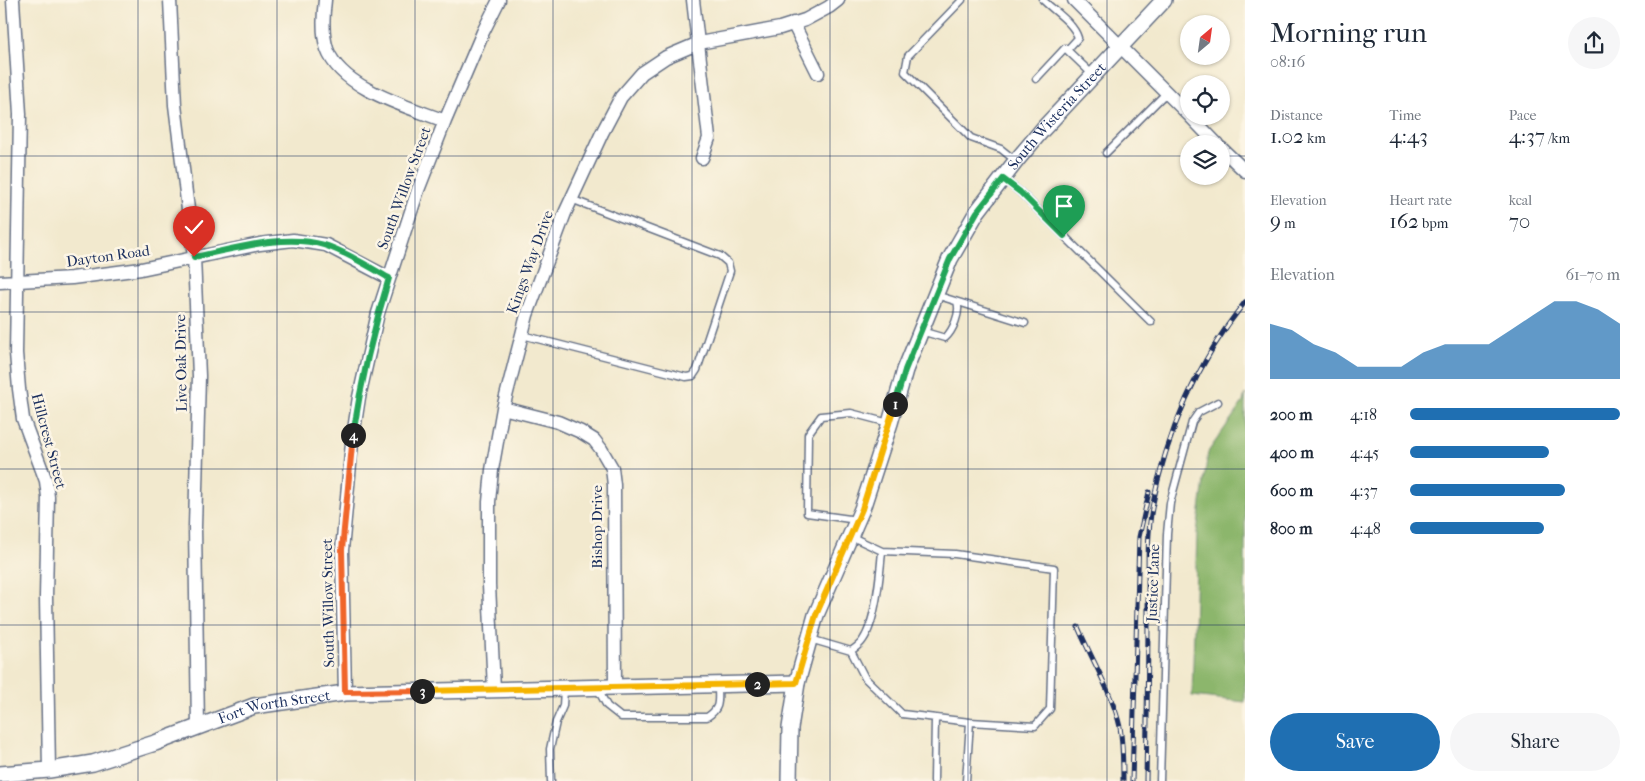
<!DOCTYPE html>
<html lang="en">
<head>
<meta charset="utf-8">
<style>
	:root { --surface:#fff; --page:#f6f6f7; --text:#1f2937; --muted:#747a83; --accent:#1f6fb2 }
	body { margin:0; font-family:"IM FELL French Canon",serif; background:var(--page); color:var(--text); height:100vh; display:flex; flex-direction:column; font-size:19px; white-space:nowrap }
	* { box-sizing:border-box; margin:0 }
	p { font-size:16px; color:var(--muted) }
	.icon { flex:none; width:28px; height:28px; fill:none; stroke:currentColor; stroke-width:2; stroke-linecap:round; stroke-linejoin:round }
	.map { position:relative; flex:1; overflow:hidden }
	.side { display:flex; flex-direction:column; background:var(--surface); width:400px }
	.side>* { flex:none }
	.needle { width:32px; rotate:29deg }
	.tools { position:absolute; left:1180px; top:15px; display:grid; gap:10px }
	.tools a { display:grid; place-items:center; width:50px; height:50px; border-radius:50%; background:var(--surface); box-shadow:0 1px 4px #0004; font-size:25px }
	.pin { position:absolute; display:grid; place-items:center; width:42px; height:42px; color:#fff; margin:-51px -21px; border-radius:50% 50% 50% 0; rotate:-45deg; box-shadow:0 0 5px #0007 }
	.pin .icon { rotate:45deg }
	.km { position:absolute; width:25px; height:25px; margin:-12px; border-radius:50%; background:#222; color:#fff; font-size:14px; line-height:25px; text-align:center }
	.round { display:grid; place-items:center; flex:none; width:52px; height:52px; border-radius:26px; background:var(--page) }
	.overview { display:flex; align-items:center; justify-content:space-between; height:85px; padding:0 25px }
	h1 { font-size:28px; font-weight:600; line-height:38px }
	.stats { display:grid; grid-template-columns:repeat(3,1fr); gap:8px; height:85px; padding:5px 25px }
	.stats div { display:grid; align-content:center }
	.stats b { font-size:21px; font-weight:600 }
	.stats small { font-size:14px; font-weight:400 }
	.stats p { font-size:14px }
	.chart { height:140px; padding:10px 25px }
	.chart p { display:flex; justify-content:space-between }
	.chart svg { width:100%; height:90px; margin-top:5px; fill:var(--accent); opacity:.7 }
	.primary-button { display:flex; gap:10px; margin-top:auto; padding:10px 25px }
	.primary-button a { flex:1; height:58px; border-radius:30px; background:var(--accent); color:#fff; font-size:20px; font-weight:600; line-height:58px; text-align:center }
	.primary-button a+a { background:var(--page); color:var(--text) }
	ul { padding:0 25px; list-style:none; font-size:16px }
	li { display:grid; grid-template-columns:80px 60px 1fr; align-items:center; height:38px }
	li i { height:12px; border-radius:6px; background:var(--accent) }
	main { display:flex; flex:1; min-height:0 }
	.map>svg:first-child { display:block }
</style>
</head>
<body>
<main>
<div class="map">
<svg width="1245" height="781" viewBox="0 0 1245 781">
	<rect width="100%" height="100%" fill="#fcf5e5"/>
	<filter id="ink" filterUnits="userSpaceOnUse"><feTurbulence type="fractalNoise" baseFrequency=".02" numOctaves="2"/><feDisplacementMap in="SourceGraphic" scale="10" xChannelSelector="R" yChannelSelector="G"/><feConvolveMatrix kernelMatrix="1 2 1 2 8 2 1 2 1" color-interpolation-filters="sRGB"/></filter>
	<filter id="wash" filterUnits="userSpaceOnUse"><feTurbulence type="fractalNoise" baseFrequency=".0096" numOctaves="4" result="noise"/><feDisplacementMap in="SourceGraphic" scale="20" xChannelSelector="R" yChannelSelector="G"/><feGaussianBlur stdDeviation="1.12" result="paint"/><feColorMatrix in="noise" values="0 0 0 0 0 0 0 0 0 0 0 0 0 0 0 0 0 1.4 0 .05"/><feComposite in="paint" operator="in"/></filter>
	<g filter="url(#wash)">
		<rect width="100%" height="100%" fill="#f2e9ce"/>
		<path fill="#8cb66c" stroke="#547265" d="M1245,394V702L1192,696L1197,532L1208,452L1243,402Z"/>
	</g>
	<g filter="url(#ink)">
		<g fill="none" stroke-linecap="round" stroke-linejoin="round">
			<defs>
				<path id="service" d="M962,0L908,56L905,72L971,138L1001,149L1016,161
					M1043,0C1054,11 1074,23 1078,38L1067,50
					M1036,79L1065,48L1093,75
					M1106,153L1166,93
					M1003,179L1020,192L1151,322
					M936,295L1025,323
					M921,331L945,338C953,331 961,312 957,302
					M522,335L686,377L693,376L697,370L730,271L728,263L720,256L571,199
					M857,520L807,513L808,434L821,416L851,413L889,423
					M882,551L955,554L1054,568L1050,709L1035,726L970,722
					M810,639L851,651C855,648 860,645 863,640C876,621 880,575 882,551L850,536
					M851,651L865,678L902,714L970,722L966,781
					M597,688L607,706L621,717H707C721,708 718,701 718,686
					M551,781L550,749L556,722L563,706L564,689
					M934,781L935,718
					M1160,781L1167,534L1170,503L1192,422L1199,412L1218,402"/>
				<path id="minor" d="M13,0L20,114L16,353L19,389L23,419L46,481L48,497L46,597L49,770
					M170,0L175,105L194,257L199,376L195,527L198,727
					M325,0C323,16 322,34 327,49C341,89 409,107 445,121
					M693,0L709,138L702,158
					M1074,0L1189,115
					M793,23L818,73
					M1190,116L1217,144
					M1221,148L1245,171
					M0,282L72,278L141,269L260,244L293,240L326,245L389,278
					M503,408L558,422L581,432L594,440L601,449L612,468L614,485L615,687
					M494,689L489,585V502L492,470L503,408L527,315L565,213L602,133L621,97L642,73L666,57L699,43L780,28L805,20L829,7L838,0
					M345,693L342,550L352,443L359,397L378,313L418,190L445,121L483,32L499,0"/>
				<g id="tertiary">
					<path id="s1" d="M0,774L49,770L93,763L155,743L254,706L345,693L797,683"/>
					<path id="s2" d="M789,781L790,728L797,683L816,615L862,509L890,423L905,370L950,259L977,212L1016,161L1043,129L1164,0"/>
				</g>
			</defs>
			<use href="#service" stroke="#667085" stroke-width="9"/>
			<use href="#minor" stroke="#667085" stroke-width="15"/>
			<use href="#tertiary" stroke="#667085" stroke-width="18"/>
			<use href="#service" stroke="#fff" stroke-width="6"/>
			<use href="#minor" stroke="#fff" stroke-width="12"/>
			<use href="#tertiary" stroke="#fff" stroke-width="15"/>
			<defs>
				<path id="rail" d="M1078,627C1091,658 1113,695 1120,727C1123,745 1123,763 1123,781
					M1132,781L1139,537L1149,492
					M1146,781C1147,724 1148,667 1148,610C1149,576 1146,541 1152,508C1166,433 1198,361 1245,302"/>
			</defs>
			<use href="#rail" stroke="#1b2f5e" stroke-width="5"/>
			<use href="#rail" stroke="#fcf5e5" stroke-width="3" stroke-dasharray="9" stroke-linecap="butt"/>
		</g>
	</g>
	<g fill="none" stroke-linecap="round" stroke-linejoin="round" filter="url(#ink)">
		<defs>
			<path id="split-1" d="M895,404L905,370L950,259L977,212L1003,179L1020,192L1064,236"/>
			<path id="split-2" d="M757,684L796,683L816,615L862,509L895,404"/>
			<path id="split-3" d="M422,691L757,684"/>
			<path id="split-4" d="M353,435L342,550L345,692L422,691"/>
			<path id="split-5" d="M194,257C235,249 283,233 324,245C347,252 369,267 389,278C373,330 361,382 353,435"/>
		</defs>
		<use href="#split-1" stroke="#fff" stroke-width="10"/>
		<use href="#split-2" stroke="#fff" stroke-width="10"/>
		<use href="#split-3" stroke="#fff" stroke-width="10"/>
		<use href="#split-4" stroke="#fff" stroke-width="10"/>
		<use href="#split-5" stroke="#fff" stroke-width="10"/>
		<use href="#split-1" stroke="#22a559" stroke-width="6"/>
		<use href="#split-2" stroke="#f5b400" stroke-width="6"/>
		<use href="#split-3" stroke="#f5b400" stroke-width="6"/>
		<use href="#split-4" stroke="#f0652b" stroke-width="6"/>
		<use href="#split-5" stroke="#22a559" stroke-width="6"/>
	</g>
	<path fill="none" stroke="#1b2f5e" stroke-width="1" stroke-opacity="0.55" d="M138,0V781M277,0V781M415,0V781M553,0V781M692,0V781M830,0V781M968,0V781M1107,0V781M0,156H1189M1221,156H1245M0,312H1245M0,469H1245M0,625H1245"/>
	<g text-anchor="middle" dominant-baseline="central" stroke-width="5" stroke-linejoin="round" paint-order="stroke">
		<g font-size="15" fill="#1b2f5e" stroke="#fcf5e5">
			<text stroke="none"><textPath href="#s2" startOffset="729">South Wisteria Street</textPath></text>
			<text transform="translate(404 188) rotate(-70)">South Willow Street</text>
			<text transform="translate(108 256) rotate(-8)">Dayton Road</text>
			<text transform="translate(530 262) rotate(-70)">Kings Way Drive</text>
			<text transform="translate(181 363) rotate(-91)">Live Oak Drive</text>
			<text transform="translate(49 441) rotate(75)">Hillcrest Street</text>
			<text transform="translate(597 527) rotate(-90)">Bishop Drive</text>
			<text transform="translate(1153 583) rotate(-88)">Justice Lane</text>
			<text transform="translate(328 603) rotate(-91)">South Willow Street</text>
			<text stroke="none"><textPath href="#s1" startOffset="284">Fort Worth Street</textPath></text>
		</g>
	</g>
</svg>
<div class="tools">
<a><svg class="needle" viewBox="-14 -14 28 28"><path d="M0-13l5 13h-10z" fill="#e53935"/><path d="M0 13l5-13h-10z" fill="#747a83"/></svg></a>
<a><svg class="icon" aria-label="locate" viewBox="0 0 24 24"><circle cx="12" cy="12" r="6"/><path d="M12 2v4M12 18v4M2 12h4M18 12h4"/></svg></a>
<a><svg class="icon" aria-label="layers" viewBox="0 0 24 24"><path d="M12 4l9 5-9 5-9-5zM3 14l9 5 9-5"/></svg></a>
</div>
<div class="pin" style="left:1064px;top:236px;background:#1e9e55"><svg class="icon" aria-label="arrive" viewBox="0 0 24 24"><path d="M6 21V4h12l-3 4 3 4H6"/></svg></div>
<div class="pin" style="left:194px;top:257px;background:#d93025"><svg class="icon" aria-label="check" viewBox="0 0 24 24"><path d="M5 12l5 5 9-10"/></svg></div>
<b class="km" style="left:895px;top:404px">1</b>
<b class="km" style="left:757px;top:684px">2</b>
<b class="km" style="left:422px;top:691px">3</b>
<b class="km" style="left:353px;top:435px">4</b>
</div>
<section class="side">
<div class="overview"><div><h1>Morning run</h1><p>08:16</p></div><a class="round"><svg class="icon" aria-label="share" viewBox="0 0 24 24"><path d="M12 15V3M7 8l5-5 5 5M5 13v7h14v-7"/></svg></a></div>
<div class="stats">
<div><p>Distance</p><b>1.02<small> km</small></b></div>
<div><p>Time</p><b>4:43</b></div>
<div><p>Pace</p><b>4:37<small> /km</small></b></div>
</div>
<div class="stats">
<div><p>Elevation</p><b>9<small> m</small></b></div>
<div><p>Heart rate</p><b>162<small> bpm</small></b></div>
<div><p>kcal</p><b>70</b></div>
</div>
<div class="chart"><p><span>Elevation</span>61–70 m</p>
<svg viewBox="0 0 160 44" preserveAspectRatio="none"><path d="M0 44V17L10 20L20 27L30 31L40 38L50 38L60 38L70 31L80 27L90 27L100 27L110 20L120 13L130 6L140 6L150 10L160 17V44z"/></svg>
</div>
<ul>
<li><b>200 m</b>4:18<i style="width:100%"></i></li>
<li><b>400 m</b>4:45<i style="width:66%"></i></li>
<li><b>600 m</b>4:37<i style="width:74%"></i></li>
<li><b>800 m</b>4:48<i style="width:64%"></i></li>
</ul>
<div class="primary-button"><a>Save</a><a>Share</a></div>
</section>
</main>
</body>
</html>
